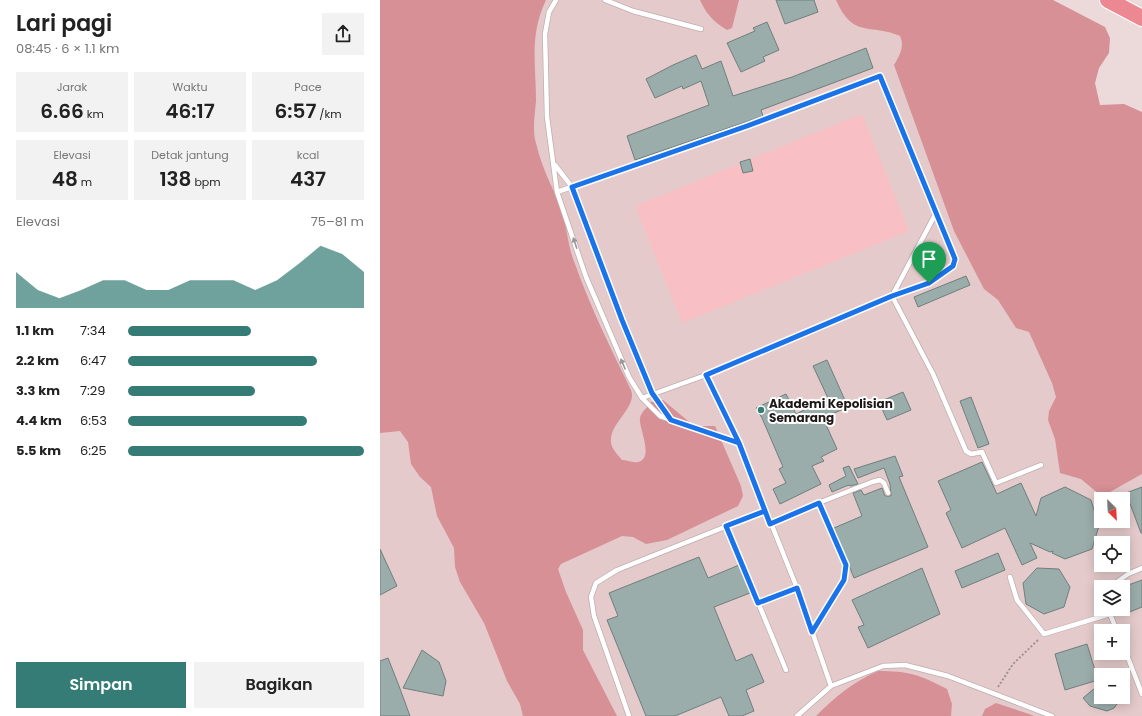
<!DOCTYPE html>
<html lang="id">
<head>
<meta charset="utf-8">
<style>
	:root { --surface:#fff; --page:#f2f2f2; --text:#222; --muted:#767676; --accent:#347c75 }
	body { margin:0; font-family:Poppins,sans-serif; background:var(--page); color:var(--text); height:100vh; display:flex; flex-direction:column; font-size:15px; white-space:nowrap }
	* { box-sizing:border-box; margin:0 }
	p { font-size:13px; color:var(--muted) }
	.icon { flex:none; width:22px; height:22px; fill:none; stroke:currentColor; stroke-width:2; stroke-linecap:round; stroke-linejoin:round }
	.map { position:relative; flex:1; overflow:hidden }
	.sheet { display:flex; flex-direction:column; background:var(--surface); width:380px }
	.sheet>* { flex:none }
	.needle { width:26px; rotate:156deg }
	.tools { position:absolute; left:714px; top:492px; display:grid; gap:8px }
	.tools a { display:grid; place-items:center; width:36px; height:36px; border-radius:0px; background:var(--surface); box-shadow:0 2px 10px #0003; font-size:20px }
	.pin { position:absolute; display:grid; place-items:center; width:34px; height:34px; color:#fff; margin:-41px -17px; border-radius:50% 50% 50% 0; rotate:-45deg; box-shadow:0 0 4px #0007 }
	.pin .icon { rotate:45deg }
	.round { display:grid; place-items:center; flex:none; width:42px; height:42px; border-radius:0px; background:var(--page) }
	.head { display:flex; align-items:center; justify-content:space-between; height:68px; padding:0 16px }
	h1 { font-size:22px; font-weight:600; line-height:30px }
	.metrics { display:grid; grid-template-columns:repeat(3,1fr); gap:6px; height:68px; padding:4px 16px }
	.metrics div { display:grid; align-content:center; border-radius:0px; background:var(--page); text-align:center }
	.metrics b { font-size:20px; font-weight:600 }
	.metrics small { font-size:11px; font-weight:400 }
	.metrics p { font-size:11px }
	.chart { height:112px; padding:8px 16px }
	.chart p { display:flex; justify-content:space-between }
	.chart svg { width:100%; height:72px; margin-top:4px; fill:var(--accent); opacity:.7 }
	.button { display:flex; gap:8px; margin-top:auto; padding:8px 16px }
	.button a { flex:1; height:46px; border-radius:0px; background:var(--accent); color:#fff; font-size:16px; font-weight:600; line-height:46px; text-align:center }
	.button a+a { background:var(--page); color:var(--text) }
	ul { padding:0 16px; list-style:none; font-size:13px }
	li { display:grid; grid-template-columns:64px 48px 1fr; align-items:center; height:30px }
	li i { height:10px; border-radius:5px; background:var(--accent) }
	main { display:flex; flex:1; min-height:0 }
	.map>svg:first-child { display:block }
</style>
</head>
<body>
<main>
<section class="sheet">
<div class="head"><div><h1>Lari pagi</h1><p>08:45 · 6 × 1.1 km</p></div><a class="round"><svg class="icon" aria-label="share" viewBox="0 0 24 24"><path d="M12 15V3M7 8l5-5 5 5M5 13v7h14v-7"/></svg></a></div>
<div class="metrics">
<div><p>Jarak</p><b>6.66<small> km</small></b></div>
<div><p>Waktu</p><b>46:17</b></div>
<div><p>Pace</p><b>6:57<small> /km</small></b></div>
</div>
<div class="metrics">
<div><p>Elevasi</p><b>48<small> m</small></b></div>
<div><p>Detak jantung</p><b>138<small> bpm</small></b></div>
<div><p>kcal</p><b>437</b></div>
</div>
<div class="chart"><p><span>Elevasi</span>75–81 m</p>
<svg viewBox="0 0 160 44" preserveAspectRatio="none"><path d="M0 44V22L10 33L20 38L30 33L40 27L50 27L60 33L70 33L80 27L90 27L100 27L110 33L120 27L130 17L140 6L150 11L160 22V44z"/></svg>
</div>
<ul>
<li><b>1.1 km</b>7:34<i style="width:52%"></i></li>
<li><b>2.2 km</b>6:47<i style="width:80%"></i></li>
<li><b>3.3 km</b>7:29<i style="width:54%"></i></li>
<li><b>4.4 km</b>6:53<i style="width:76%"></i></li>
<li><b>5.5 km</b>6:25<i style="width:100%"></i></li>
</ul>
<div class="button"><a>Simpan</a><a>Bagikan</a></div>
</section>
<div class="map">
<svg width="762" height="716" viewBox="0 0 762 716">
	<rect width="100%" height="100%" fill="#ecd9da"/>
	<path fill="#e5cacb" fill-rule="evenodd" d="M156,0H550L762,320V716H0V9ZM721,499H743V521H721ZM721,543H743V565H721ZM721,587H743V609H721ZM721,631H743V653H721ZM721,675H743V697H721Z"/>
	<path fill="#f8c0c4" d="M482,114L529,231L302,323L255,206Z"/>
	<path fill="#d79096" d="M0,0H166C149,36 156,63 156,101C155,114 152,131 156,143C159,156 164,170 170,183C174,192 179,201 182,211C187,228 188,247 195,264C210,306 230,347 250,388C260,406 229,422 231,442C231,448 238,455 242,460C246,460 253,463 258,462C275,458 258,427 260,418C261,412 268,407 271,402L283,400L314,426H335L361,486L363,496L358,506L287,540L266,544L253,537L242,536L181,564L178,569L186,592L203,630V650L237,716H143L140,704L127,681L104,623L80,582L75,567L74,548L57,516L51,487L40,477L31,464L28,442L20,431L0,433Z
		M320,0H359L352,28L347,30C334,22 326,14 320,0Z
		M456,0H673L725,27L730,38L729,53L719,68L715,83L720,105L744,104L762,112V474L730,492L720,495L701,479L680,473L675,439L668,420L669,411L676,397L672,383L649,332L636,328L618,300L604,289L574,231L514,65C519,56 525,47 520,36C490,23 473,39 456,0Z
		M498,671C529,671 540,675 567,689L572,704L571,716H436C455,697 473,682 498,671Z
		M616,703L649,714L654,716H602L605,709Z"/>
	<path fill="#9badab" stroke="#6e7f7d" d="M396,0H434L438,12L405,24Z
		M387,22L399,50L383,57L385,61L361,72L347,43L375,31L373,28Z
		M486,48L493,68L381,110L383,116L255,160L247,136L329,105L321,81L303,89L302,86L275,98L266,79L293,65L316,55L322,69L341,61L353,96L412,77Z
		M370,159L373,171L363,173L360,162Z
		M586,276L590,285L538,307L534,297Z
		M447,360L468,407L443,418L457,449L441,457L444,461L432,466L441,484L400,504L393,489L406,483L399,469L403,467L382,418L376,408L406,394L416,414L448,398L433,366Z
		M523,392L531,410L507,420L499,402Z
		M591,397L609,444L598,448L580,401Z
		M515,456L523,476L519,477L548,547L474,578L454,528L482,516L473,493L481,490L484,495L502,488L505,496H511L510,484L504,468L478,478L474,469Z
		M602,462L617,494L641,483L656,516L661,498L685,487L711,500L719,526L712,549L685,559L672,553L673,551L670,552L650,543L657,558L642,565L625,528L582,548L566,513L571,510L558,481Z
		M469,466L478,484L470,486V485L466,486L452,492L449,485L466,476L463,468Z
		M762,487V533H761L746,493Z
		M0,549L17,586L0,595Z
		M618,553L625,570L582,588L575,571Z
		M319,557L328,578L359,565L370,593L334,607L356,661L372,654L384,682L366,690L374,711L362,716H349L341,697L295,716H266L227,620L238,616L229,593Z
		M542,568L560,614L488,648L478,627L484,625L472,600Z
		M657,568L679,569L690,587L684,607L664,614L646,604L643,583Z
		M762,580V607L747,613L743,601V587Z
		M707,644L718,680L685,690L675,654Z
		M42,650L59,662L66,681L63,696L23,688Z
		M8,658L19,686L30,716H0V661Z
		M721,683V697H735L737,704L734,708L727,711L710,706L703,698Z"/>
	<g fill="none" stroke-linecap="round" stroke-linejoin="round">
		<defs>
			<path id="lane" d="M176,0L169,12L165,34L167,117L177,192L206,277L249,377L262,398L280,416L359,443
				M225,0L253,11L321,29
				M175,165L192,187L242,320L272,393L291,420
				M177,192L367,126L500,76L575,259V264L549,283L512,296L326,375L262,398
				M556,213L512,296L553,374L586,451L591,454L602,452L616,483L661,465
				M326,375L359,443L417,588L451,686
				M390,524L418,511L492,482L500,480L504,483L508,493
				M346,525L406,670
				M630,577L637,600L664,634L730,614
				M730,587L748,574L762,568
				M378,603L417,588
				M728,609L737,631
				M432,631L464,580L466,565L439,503
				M743,645L762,694
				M249,716L214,616L211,597L216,583L237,570L385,511
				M417,716L451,686L503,666L525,665L568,676L672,716"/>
			<path id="highway" d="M728,0L762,18"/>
		</defs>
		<use href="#lane" stroke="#bfaeaf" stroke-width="6"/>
		<use href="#highway" stroke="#fff" stroke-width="18"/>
		<path stroke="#a09192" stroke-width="2" stroke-dasharray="2 2" stroke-linecap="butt" d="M618,687L633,664L659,639"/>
		<use href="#lane" stroke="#fff" stroke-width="4.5"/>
		<use href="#highway" stroke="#eb8891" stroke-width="16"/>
	</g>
	<defs><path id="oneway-solid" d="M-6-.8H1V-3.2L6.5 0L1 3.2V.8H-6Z"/></defs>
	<g fill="#999797">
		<use href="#oneway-solid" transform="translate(195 243) rotate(-109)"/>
		<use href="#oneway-solid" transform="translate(243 364) rotate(-113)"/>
	</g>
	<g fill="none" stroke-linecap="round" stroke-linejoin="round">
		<defs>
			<path id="route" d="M549,283L512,296L326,375L359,443L385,511L346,526L378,603L417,588L432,632L464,580L466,565L439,503L390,524L359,443L291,420L272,393L242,320L192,187L367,126L500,76L575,259L573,266L549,283"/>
		</defs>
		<use href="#route" stroke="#fff" stroke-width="8"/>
		<use href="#route" stroke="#1a73e8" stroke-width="5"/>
	</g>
	<circle fill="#347c75" stroke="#fff" stroke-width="1.5" cx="381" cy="410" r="4"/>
	<g text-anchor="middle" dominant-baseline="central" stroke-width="4" stroke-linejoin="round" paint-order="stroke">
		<g font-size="12" font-weight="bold" fill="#1d1717" stroke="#fff" text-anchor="start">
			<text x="389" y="403">Akademi Kepolisian<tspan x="389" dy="14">Semarang</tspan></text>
		</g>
	</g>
</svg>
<div class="tools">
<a><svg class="needle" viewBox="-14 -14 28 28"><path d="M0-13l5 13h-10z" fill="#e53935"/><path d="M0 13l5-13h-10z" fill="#767676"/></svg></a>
<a><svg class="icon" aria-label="locate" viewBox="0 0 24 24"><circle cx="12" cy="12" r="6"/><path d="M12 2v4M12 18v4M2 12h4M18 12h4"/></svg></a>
<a><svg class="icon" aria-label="layers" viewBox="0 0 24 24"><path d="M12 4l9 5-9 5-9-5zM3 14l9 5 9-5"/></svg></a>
<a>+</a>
<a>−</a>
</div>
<div class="pin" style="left:549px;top:283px;background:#1e9e55"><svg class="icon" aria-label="arrive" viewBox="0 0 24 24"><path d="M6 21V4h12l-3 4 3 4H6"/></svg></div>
</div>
</main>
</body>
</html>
